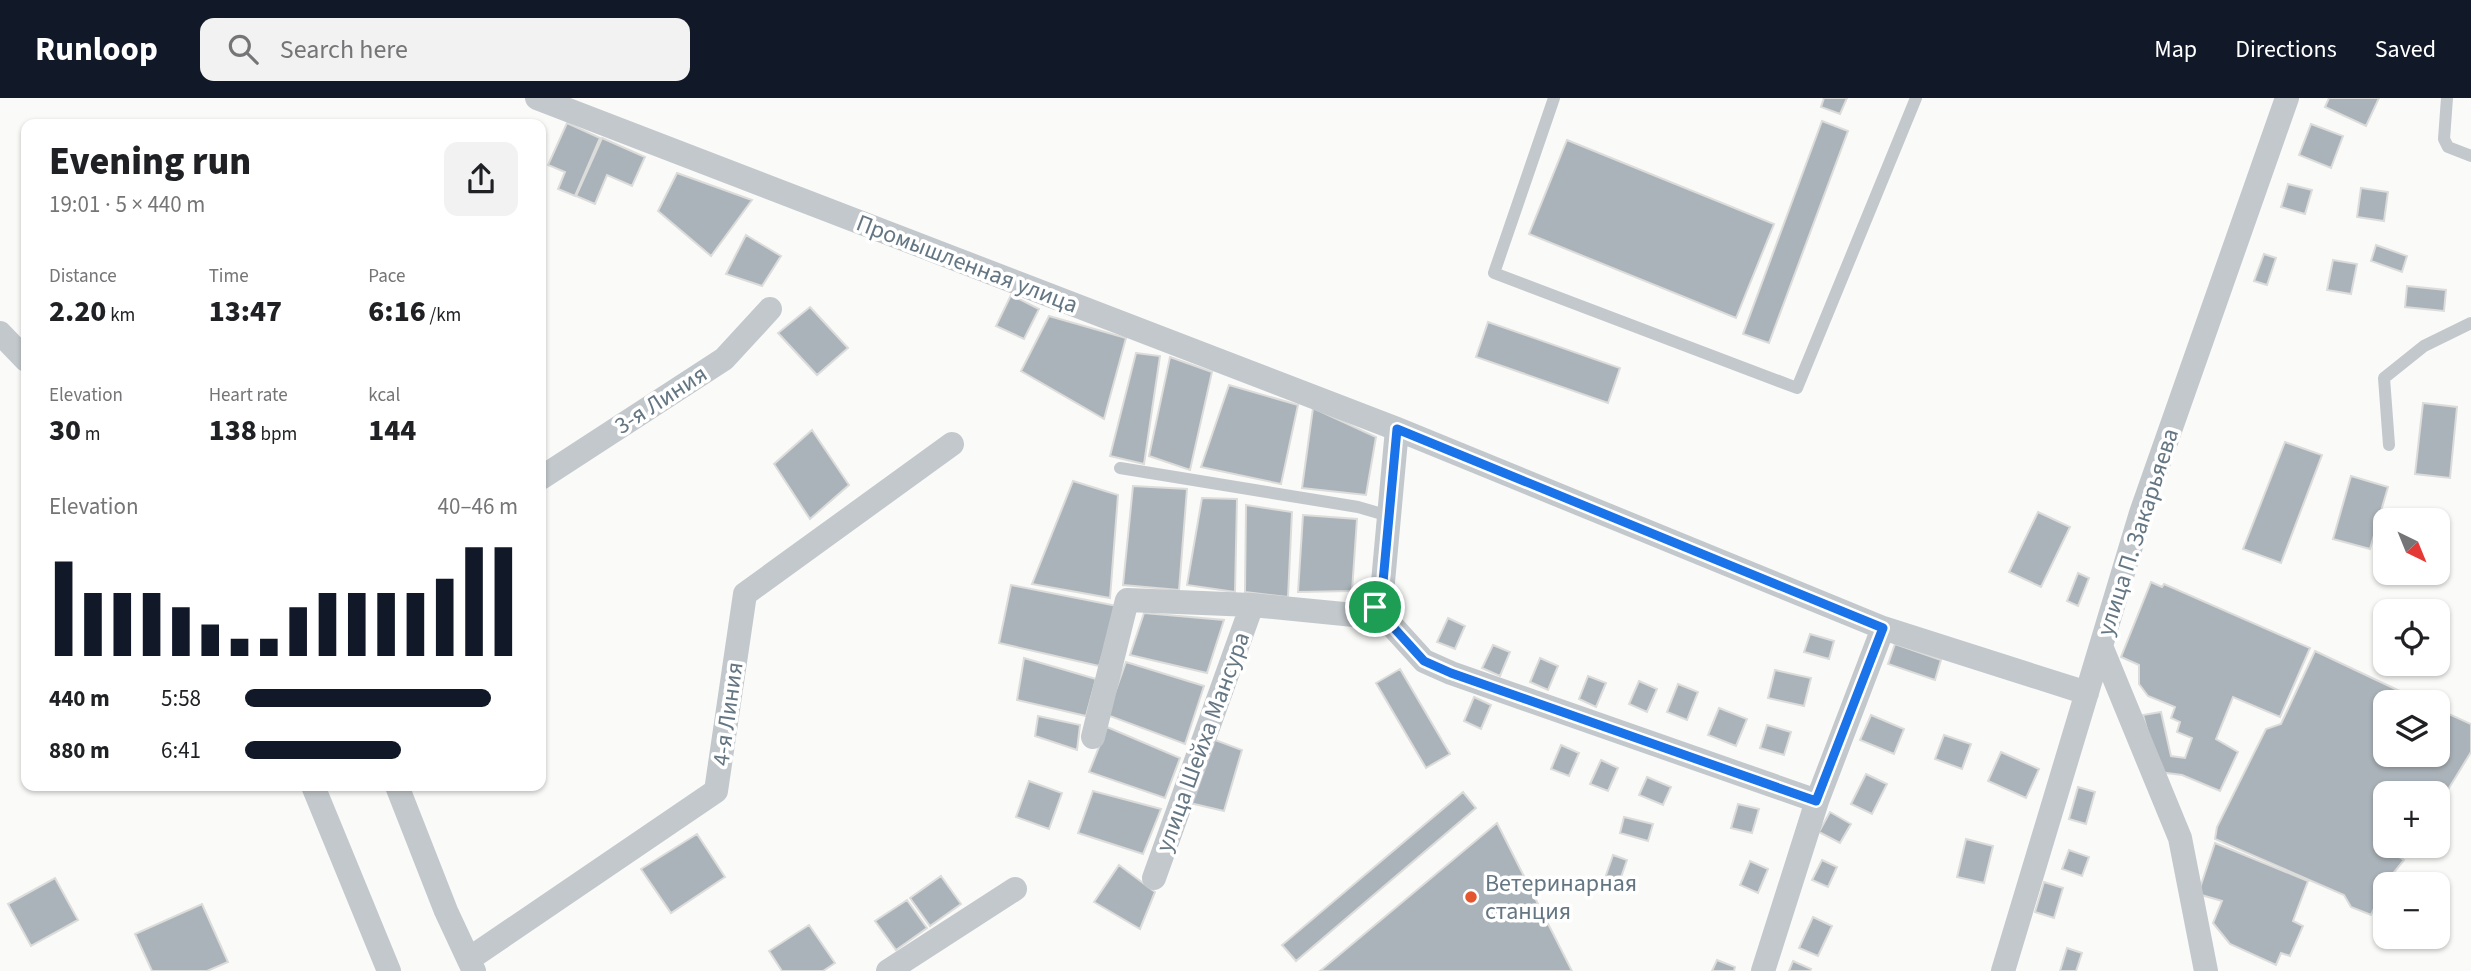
<!DOCTYPE html>
<html lang="en">
<head>
<meta charset="utf-8">
<style>
	:root { --surface:#fff; --page:#f2f2f2; --text:#202124; --muted:#757577; --accent:#111827 }
	body { margin:0; font-family:"Source Sans 3",sans-serif; background:var(--page); color:var(--text); height:100vh; display:flex; flex-direction:column; font-size:26px; white-space:nowrap }
	* { box-sizing:border-box; margin:0 }
	p { font-size:23px; color:var(--muted) }
	.icon { flex:none; width:38px; height:38px; fill:none; stroke:currentColor; stroke-width:2; stroke-linecap:round; stroke-linejoin:round }
	.map { position:relative; flex:1; overflow:hidden }
	.details { position:absolute; left:21px; top:21px; width:525px; height:672px; display:flex; flex-direction:column; background:var(--surface); border-radius:14px; box-shadow:0 2px 5px #0004 }
	.details>* { flex:none }
	.needle { width:46px; rotate:137deg }
	.fabs { position:absolute; left:2373px; top:410px; display:grid; gap:14px }
	.fabs a { display:grid; place-items:center; width:77px; height:77px; border-radius:14px; background:var(--surface); box-shadow:0 2px 5px #0004; font-size:35px }
	.pin { position:absolute; display:grid; place-items:center; width:60px; height:60px; color:#fff; margin:-30px; border:4px solid #fff; border-radius:50%; box-shadow:0 2px 7px #0007 }
	.round { display:grid; place-items:center; flex:none; width:74px; height:74px; border-radius:14px; background:var(--page) }
	.overview { display:flex; align-items:center; justify-content:space-between; height:119px; padding:0 28px }
	h1 { font-size:38px; font-weight:800; line-height:52px }
	.stats { display:grid; grid-template-columns:repeat(3,1fr); gap:10px; height:119px; padding:7px 28px }
	.stats div { display:grid; align-content:center }
	.stats b { font-size:30px; font-weight:800 }
	.stats small { font-size:19px; font-weight:400 }
	.stats p { font-size:19px }
	.chart { height:196px; padding:14px 28px }
	.chart p { display:flex; justify-content:space-between }
	.chart svg { width:100%; height:126px; margin-top:7px; stroke:var(--accent); stroke-width:6 }
	ul { padding:0 28px; list-style:none; font-size:23px }
	li { display:grid; grid-template-columns:112px 84px 1fr; align-items:center; height:52px }
	li i { height:18px; border-radius:9px; background:var(--accent) }
	header { display:flex; align-items:center; gap:42px; box-sizing:border-box; height:98px; padding:0 35px; background:var(--accent); color:#fff }
	header strong { font-size:33px }
	nav { display:flex; gap:38px; margin-inline-start:auto; font-size:24px }
	.search { width:490px; height:63px; background:var(--page); display:flex; align-items:center; gap:18px; box-sizing:border-box; padding:0 24px; border-radius:14px; color:var(--muted); font-size:26px }
	.map>svg:first-child { display:block }
</style>
</head>
<body>
<header>
<strong>Runloop</strong>
<div class="search"><svg class="icon" aria-label="search" viewBox="0 0 24 24"><circle cx="10" cy="10" r="6"/><path d="M15 15l6 6"/></svg>Search here</div>
<nav><a>Map</a><a>Directions</a><a>Saved</a></nav>
</header>
<div class="map">
<svg width="2471" height="873" viewBox="0 0 2471 873">
	<rect width="100%" height="100%" fill="#fafaf8"/>
	<path fill="#aab3b9" stroke="#dcdcda" stroke-width="2" d="M1824,0H1847L1840,16L1821,9Z
		M2329,0H2379L2366,28L2325,9Z
		M1822,23L1848,33L1769,245L1743,236Z
		M567,25L600,40L575,98L558,91L565,74L548,67Z
		M2311,26L2343,38L2331,70L2299,57Z
		M602,40L645,59L632,88L607,77L595,106L576,98Z
		M1567,42L1774,126L1736,220L1529,136Z
		M677,75L752,102L711,158L658,113Z
		M2288,86L2312,92L2305,116L2281,109Z
		M2361,90L2388,94L2384,123L2357,119Z
		M746,137L781,158L762,188L726,176Z
		M2376,147L2407,158L2402,174L2371,163Z
		M2264,156L2276,160L2267,187L2254,183Z
		M2333,162L2357,166L2351,196L2327,192Z
		M2407,188L2446,192L2444,213L2405,209Z
		M1011,197L1039,211L1024,241L996,228Z
		M810,209L848,250L817,277L778,235Z
		M1049,218L1126,240L1104,321L1021,273Z
		M1488,224L1620,270L1608,305L1476,259Z
		M1136,255L1160,258L1144,366L1110,358Z
		M1170,259L1212,274L1190,372L1149,358Z
		M1229,287L1298,307L1281,386L1201,369Z
		M2423,305L2457,309L2450,380L2415,376Z
		M1313,310L1376,339L1366,397L1302,390Z
		M812,332L849,387L810,421L774,366Z
		M2285,344L2322,357L2281,465L2243,451Z
		M2351,378L2388,389L2370,451L2333,441Z
		M1073,383L1118,397L1110,500L1032,486Z
		M1133,388L1187,391L1179,492L1123,487Z
		M1202,400L1237,401L1235,494L1187,487Z
		M1246,407L1292,414L1288,499L1245,494Z
		M2038,414L2070,429L2041,489L2009,474Z
		M1303,417L1357,421L1352,493L1298,494Z
		M2078,475L2089,480L2078,508L2067,503Z
		M2151,484L2162,489L2164,486L2310,550L2280,619L2233,599L2216,641L2238,654L2220,693L2182,677L2159,674L2143,617L2161,614L2171,658L2185,660L2192,640L2177,634L2180,624L2171,620L2175,609L2148,598L2139,586V567L2121,559Z
		M1011,487L1117,508L1099,568L999,545Z
		M1144,515L1224,522L1207,575L1130,557Z
		M1448,520L1465,528L1455,551L1437,544Z
		M1810,536L1834,543L1829,561L1804,554Z
		M1895,546L1941,562L1935,582L1888,566Z
		M1493,547L1510,554L1500,578L1482,570Z
		M2315,553L2423,604H2385V656H2438V611L2471,626V654L2438,708V695H2385V727L2374,744L2404,762L2387,783L2371,817L2351,809L2344,797L2215,741L2217,729L2266,631L2281,626Z
		M1024,560L1096,581L1086,618L1017,602Z
		M1540,560L1558,568L1548,592L1530,584Z
		M1126,564L1204,588L1185,646L1107,617Z
		M1400,571L1450,656L1426,670L1376,585Z
		M1775,572L1811,580L1804,608L1768,600Z
		M1588,578L1606,585L1596,609L1579,601Z
		M1639,583L1657,591L1647,614L1629,606Z
		M1678,586L1698,594L1687,622L1667,614Z
		M1474,599L1491,607L1481,631L1464,623Z
		M1719,610L1747,621L1736,648L1708,637Z
		M1871,617L1904,631L1894,656L1860,642Z
		M1038,618L1080,627L1077,652L1035,638Z
		M1767,627L1791,634L1784,657L1760,650Z
		M1107,629L1180,660L1165,700L1089,674Z
		M1944,637L1971,646L1962,671L1935,661Z
		M1210,640L1242,652L1224,713L1190,705Z
		M1561,647L1579,655L1569,678L1551,671Z
		M2001,654L2039,671L2026,700L1988,683Z
		M1601,662L1618,670L1608,693L1590,686Z
		M1866,676L1887,686L1872,716L1851,706Z
		M1647,679L1671,689L1663,707L1639,697Z
		M1029,683L1062,695L1049,731L1016,719Z
		M2078,689L2095,694L2086,726L2069,721Z
		M1093,693L1161,711L1143,756L1078,735Z
		M1463,694L1476,710L1296,863L1282,847Z
		M1738,706L1759,711L1752,735L1731,730Z
		M1830,714L1851,726L1840,745L1819,734Z
		M1624,719L1653,726L1648,743L1620,735Z
		M1497,725L1572,873H1320Z
		M697,736L725,779L671,815L641,771Z
		M1966,741L1993,748L1984,785L1957,779Z
		M2215,745L2308,783L2293,823L2303,828L2290,858L2281,855L2276,867L2230,846L2213,825L2222,803L2198,796Z
		M2069,752L2089,759L2082,778L2062,771Z
		M1613,757L1627,762L1617,791L1603,786Z
		M1822,762L1837,769L1828,789L1812,782Z
		M1750,763L1768,771L1758,795L1740,787Z
		M1119,767L1155,794L1140,831L1094,804Z
		M941,778L961,806L930,828L910,800Z
		M55,780L78,822L31,848L8,806Z
		M2044,784L2063,790L2054,820L2035,814Z
		M907,802L927,830L896,852L875,823Z
		M202,806L228,864L207,873H152L135,836Z
		M1813,819L1832,828L1818,858L1799,850Z
		M809,827L835,865L823,873H782L769,853Z
		M2067,850L2082,855L2076,873H2060Z
		M1717,862L1735,869L1734,873H1712Z
		M1793,863L1811,871L1810,873H1789Z"/>
	<g fill="none" stroke-linecap="round" stroke-linejoin="round">
		<path stroke="#c3c8cc" stroke-width="12" d="M1554,0L1494,175L1797,290L1916,0
			M2447,0L2444,41L2448,49L2471,58
			M2389,347L2384,280L2424,248L2471,225
			M1120,370L1358,409L1389,418"/>
		<path stroke="#c3c8cc" stroke-width="24" d="M537,0L1397,331L1883,530L2087,595
			M0,235L26,262
			M541,380L724,261L770,211
			M1375,509L1424,563L1451,575L1817,703
			M2101,548L2180,740L2206,873
			M1093,639L1127,502L1252,507L1354,517L1375,509L1382,495L1397,331
			M313,688L389,873
			M397,688L446,813L474,873
			M1154,780L1252,507
			M469,861L716,693L745,496L952,346
			M888,873L1015,791
			M1763,873L1817,703L1883,530
			M2003,873L2141,415L2287,0"/>
	</g>
	<g fill="none" stroke-linecap="round" stroke-linejoin="round">
		<defs>
			<path id="route" d="M1397,331L1883,530L1816,703L1451,575L1424,563L1375,509L1382,495Z"/>
		</defs>
		<use href="#route" stroke="#fff" stroke-width="14"/>
		<use href="#route" stroke="#1a73e8" stroke-width="9"/>
	</g>
	<circle fill="#e4572e" stroke="#fff" stroke-width="2.5" cx="1471" cy="799" r="7"/>
	<g text-anchor="middle" dominant-baseline="central" stroke-width="7" stroke-linejoin="round" paint-order="stroke">
		<g font-size="24" fill="#657683" stroke="#fff">
			<text transform="translate(967 166) rotate(21)">Промышленная улица</text>
			<text transform="translate(661 302) rotate(-33)">3-я Линия</text>
			<text transform="translate(2138 434) rotate(-72)">улица П. Закарьяева</text>
			<text transform="translate(728 616) rotate(-82)">4-я Линия</text>
			<text transform="translate(1203 644) rotate(-70)">улица Шейха Мансура</text>
		</g>
		<g font-size="24" fill="#657683" stroke="#fff" text-anchor="start">
			<text x="1485" y="785">Ветеринарная<tspan x="1485" dy="28">станция</tspan></text>
		</g>
	</g>
</svg>
<div class="fabs">
<a><svg class="needle" viewBox="-14 -14 28 28"><path d="M0-13l5 13h-10z" fill="#e53935"/><path d="M0 13l5-13h-10z" fill="#757577"/></svg></a>
<a><svg class="icon" aria-label="locate" viewBox="0 0 24 24"><circle cx="12" cy="12" r="6"/><path d="M12 2v4M12 18v4M2 12h4M18 12h4"/></svg></a>
<a><svg class="icon" aria-label="layers" viewBox="0 0 24 24"><path d="M12 4l9 5-9 5-9-5zM3 14l9 5 9-5"/></svg></a>
<a>+</a>
<a>−</a>
</div>
<div class="pin" style="left:1375px;top:509px;background:#1e9e55"><svg class="icon" aria-label="arrive" viewBox="0 0 24 24"><path d="M6 21V4h12l-3 4 3 4H6"/></svg></div>
<section class="details">
<div class="overview"><div><h1>Evening run</h1><p>19:01 · 5 × 440 m</p></div><a class="round"><svg class="icon" aria-label="share" viewBox="0 0 24 24"><path d="M12 15V3M7 8l5-5 5 5M5 13v7h14v-7"/></svg></a></div>
<div class="stats">
<div><p>Distance</p><b>2.20<small> km</small></b></div>
<div><p>Time</p><b>13:47</b></div>
<div><p>Pace</p><b>6:16<small> /km</small></b></div>
</div>
<div class="stats">
<div><p>Elevation</p><b>30<small> m</small></b></div>
<div><p>Heart rate</p><b>138<small> bpm</small></b></div>
<div><p>kcal</p><b>144</b></div>
</div>
<div class="chart"><p><span>Elevation</span>40–46 m</p>
<svg viewBox="0 0 160 44" preserveAspectRatio="none"><path d="M5 44V11M15 44V22M25 44V22M35 44V22M45 44V27M55 44V33M65 44V38M75 44V38M85 44V27M95 44V22M105 44V22M115 44V22M125 44V22M135 44V17M145 44V6M155 44V6"/></svg>
</div>
<ul>
<li><b>440 m</b>5:58<i style="width:90%"></i></li>
<li><b>880 m</b>6:41<i style="width:57%"></i></li>
</ul>
</section>
</div>
</body>
</html>
